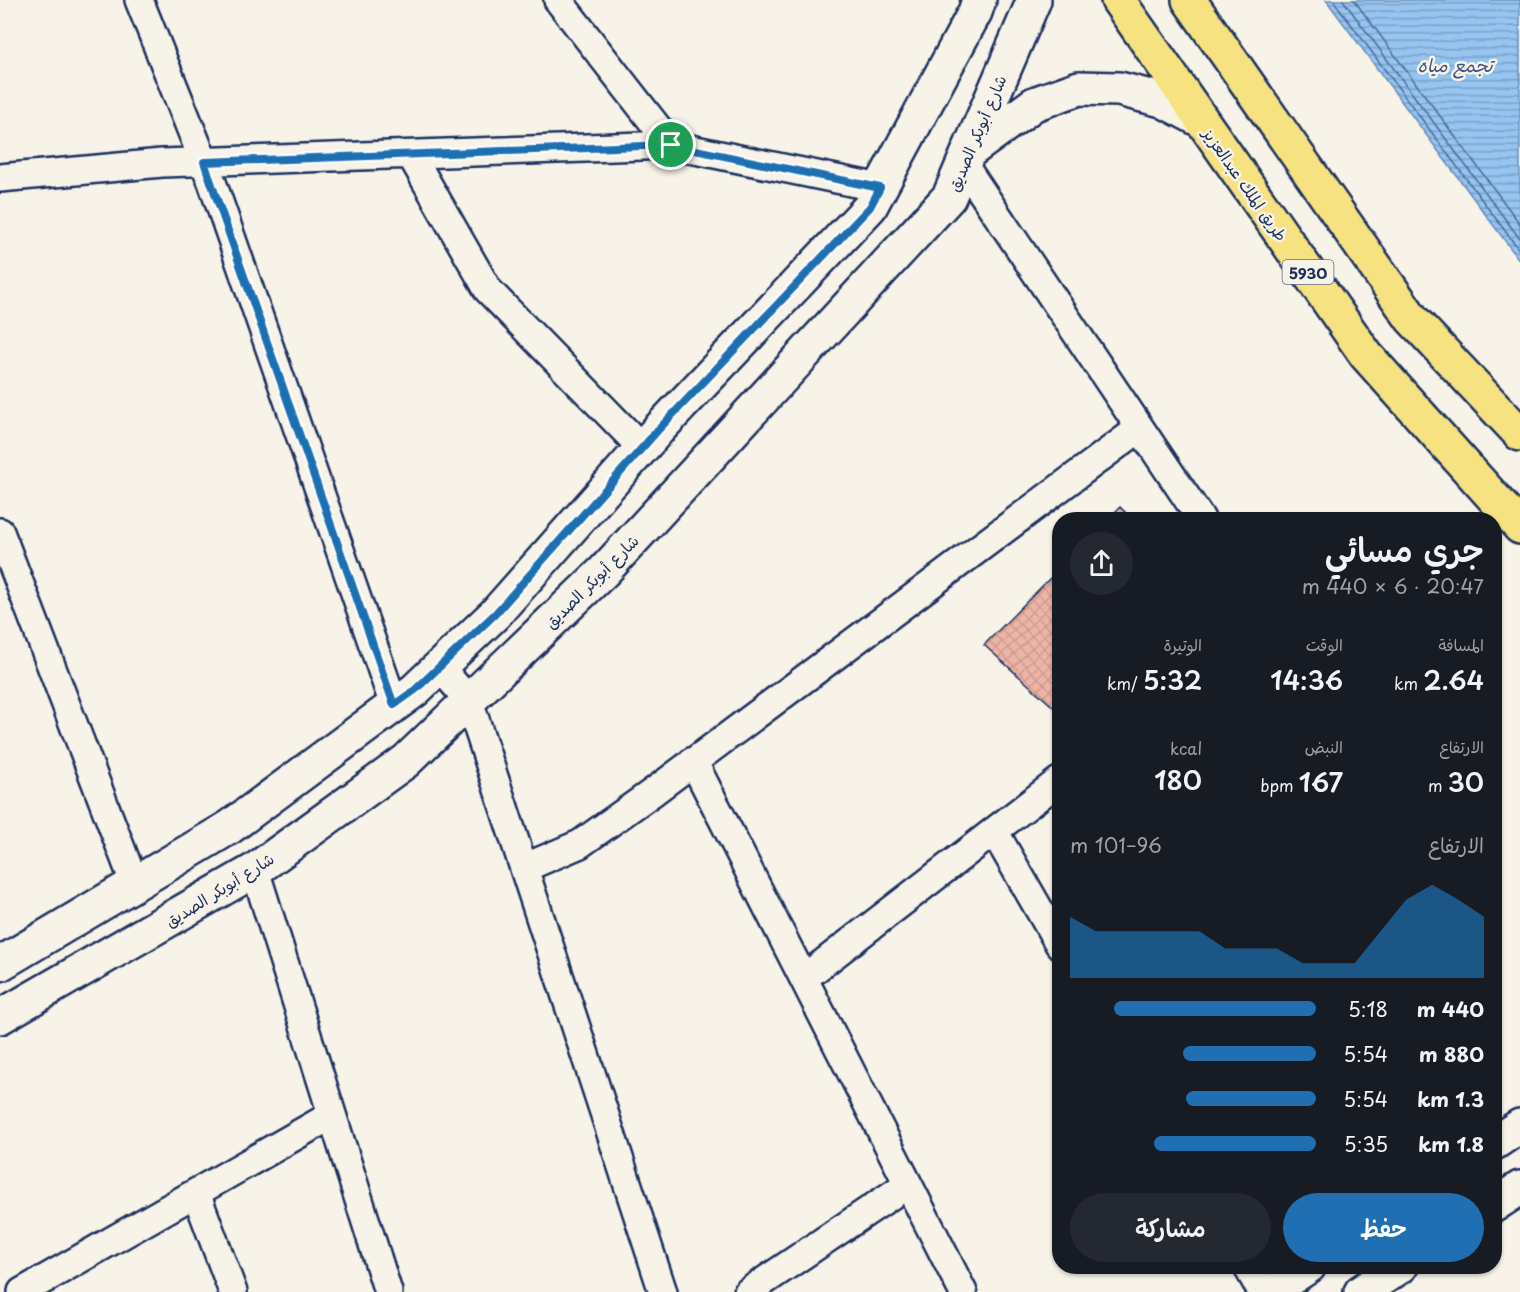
<!DOCTYPE html>
<html lang="ar">
<head>
<meta charset="utf-8">
<style>
	:root { --surface:#171b24; --page:#242831; --text:#f1f3f6; --muted:#9ea1a6; --accent:#1f6fb2 }
	body { margin:0; font-family:"Playpen Sans","Playpen Sans Arabic",sans-serif; background:var(--page); color:var(--text); direction:rtl; height:100vh; display:flex; flex-direction:column; font-size:22px; white-space:nowrap }
	* { box-sizing:border-box; margin:0 }
	p { font-size:20px; color:var(--muted) }
	.icon { flex:none; width:33px; height:33px; fill:none; stroke:currentColor; stroke-width:2; stroke-linecap:round; stroke-linejoin:round }
	.map { position:relative; flex:1; overflow:hidden; direction:ltr }
	.side { position:absolute; left:1052px; top:512px; width:450px; height:762px; display:flex; flex-direction:column; background:var(--surface); border-radius:24px; box-shadow:0 2px 4px #0004; direction:rtl }
	.side>* { flex:none }
	.pin { position:absolute; display:grid; place-items:center; width:51px; height:51px; color:#fff; margin:-26px; border:3px solid #fff; border-radius:50%; box-shadow:0 2px 6px #0007 }
	.round { display:grid; place-items:center; flex:none; width:63px; height:63px; border-radius:32px; background:var(--page) }
	.headline { display:flex; align-items:center; justify-content:space-between; height:102px; padding:0 18px }
	h1 { font-size:33px; font-weight:600; line-height:45px }
	.figures { display:grid; grid-template-columns:repeat(3,1fr); gap:9px; height:102px; padding:6px 18px }
	.figures div { display:grid; align-content:center }
	.figures b { font-size:26px; font-weight:600 }
	.figures small { font-size:16px; font-weight:400 }
	.figures p { font-size:16px }
	.chart { height:168px; padding:12px 18px }
	.chart p { display:flex; justify-content:space-between }
	.chart svg { width:100%; height:108px; margin-top:6px; fill:var(--accent); opacity:.7 }
	.primary-button { display:flex; gap:12px; margin-top:auto; padding:12px 18px }
	.primary-button a { flex:1; height:69px; border-radius:36px; background:var(--accent); color:#fff; font-size:24px; font-weight:600; line-height:69px; text-align:center }
	.primary-button a+a { background:var(--page); color:var(--text) }
	ul { padding:0 18px; list-style:none; font-size:20px }
	li { display:grid; grid-template-columns:96px 72px 1fr; align-items:center; height:45px }
	li i { height:15px; border-radius:8px; background:var(--accent) }
	.map>svg:first-child { display:block }
</style>
</head>
<body>
<div class="map">
<svg width="1520" height="1292" viewBox="0 0 1520 1292">
	<defs>
		<pattern id="water-rules" width="6" height="5" patternUnits="userSpaceOnUse" patternTransform="scale(1.5)"><rect width="6" height="5" fill="#96c5f1"/><path d="M0 2.5h6" fill="none" stroke="#7aa0c6"/></pattern>
		<pattern id="building-cross-hatch" width="8" height="8" patternUnits="userSpaceOnUse" patternTransform="scale(1.5)"><rect width="8" height="8" fill="#eeb5a7"/><path d="M0 0l8 8M0 8l8-8" fill="none" stroke="#cc9c92"/></pattern>
	</defs>
	<rect width="100%" height="100%" fill="#f7f3e8"/>
	<filter id="ink" filterUnits="userSpaceOnUse"><feTurbulence type="fractalNoise" baseFrequency=".0167" numOctaves="2"/><feDisplacementMap in="SourceGraphic" scale="12" xChannelSelector="R" yChannelSelector="G"/><feConvolveMatrix kernelMatrix="1 2 1 2 8 2 1 2 1" color-interpolation-filters="sRGB"/></filter>
	<g filter="url(#ink)">
		<path fill="url(#water-rules)" stroke="#6589b6" stroke-width="1.5" d="M1326,0H1520V261Z"/>
		<g fill="none" stroke-linecap="round" stroke-linejoin="round">
			<path stroke="#4c6b99" stroke-width="1.5" d="M1333,0L1520,251
				M1343,0L1520,239
				M1354,0L1520,224"/>
		</g>
		<path fill="url(#building-cross-hatch)" stroke="#1b2f5e" stroke-width="1.5" d="M1120,507L1132,519H1108Z
			M1059,569V712L984,645Z"/>
		<g fill="none" stroke-linecap="round" stroke-linejoin="round">
			<defs>
				<path id="minor" d="M139,0L212,182L394,705
					M558,0L671,145
					M411,155L488,290L642,448
					M963,164L1201,519
					M0,178L162,163L671,145L880,188
					M0,532L135,885
					M440,667L469,701L663,1292
					M693,761L963,1292
					M994,831L1059,944
					M524,868L580,844L653,792L1140,428
					M255,870L388,1292
					M804,978L1059,781
					M196,1193L233,1292
					M1247,1266L1262,1292
					M22,1292L332,1115
					M748,1292L908,1184"/>
				<path id="tertiary" d="M970,151L1034,104L1079,88L1119,89L1162,100L1202,121
					M0,964L230,827L415,690L495,614L658,430L870,207L975,12L979,0
					M0,1017L255,870L406,761L604,571L949,197L1034,0
					M1494,1143L1520,1126
					M1494,1205L1520,1188
					M1270,1292L1309,1266
					M1361,1292L1401,1266"/>
				<path id="primary" d="M1118,0L1366,355L1520,527
					M1189,0L1412,319L1520,434"/>
			</defs>
			<use href="#minor" stroke="#1b2f5e" stroke-width="32"/>
			<use href="#tertiary" stroke="#1b2f5e" stroke-width="38"/>
			<use href="#primary" stroke="#1b2f5e" stroke-width="38"/>
			<use href="#minor" stroke="#f7f3e8" stroke-width="27"/>
			<use href="#tertiary" stroke="#f7f3e8" stroke-width="33"/>
			<use href="#primary" stroke="#f6e281" stroke-width="33"/>
		</g>
	</g>
	<g fill="none" stroke-linecap="round" stroke-linejoin="round" filter="url(#ink)">
		<defs>
			<path id="route" d="M671,145L880,188L870,207L658,430L495,614L415,690L394,705L204,162Z"/>
		</defs>
		<use href="#route" stroke="#fff" stroke-width="12"/>
		<use href="#route" stroke="#1f6fb2" stroke-width="8"/>
	</g>
	<g text-anchor="middle" dominant-baseline="central" stroke-width="5" stroke-linejoin="round" paint-order="stroke">
		<rect fill="#f7f3e8" stroke="#5d6a87" stroke-width="1.5" x="1282.5" y="260" width="51" height="24" rx="4.5"/>
		<g font-size="15" font-weight="bold" fill="#1b2f5e">
			<text x="1308" y="272">5930</text>
		</g>
		<g font-size="16" fill="#1b2f5e" stroke="#f7f3e8">
			<text transform="translate(976 133) rotate(-67)">شارع أبوبكر الصديق</text>
			<text transform="translate(1246 184) rotate(55)">طريق الملك عبدالعزيز</text>
			<text transform="translate(591 581) rotate(-45)">شارع أبوبكر الصديق</text>
			<text transform="translate(219 889) rotate(-32)">شارع أبوبكر الصديق</text>
		</g>
		<g font-size="18" font-style="italic" fill="#3a5483" stroke="#f7f3e8">
			<text x="1455" y="64">تجمع مياه</text>
		</g>
	</g>
</svg>
<div class="pin" style="left:671px;top:145px;background:#1e9e55"><svg class="icon" aria-label="arrive" viewBox="0 0 24 24"><path d="M6 21V4h12l-3 4 3 4H6"/></svg></div>
<section class="side">
<div class="headline"><div><h1>جري مسائي</h1><p>20:47 · 6 × 440 m</p></div><a class="round"><svg class="icon" aria-label="share" viewBox="0 0 24 24"><path d="M12 15V3M7 8l5-5 5 5M5 13v7h14v-7"/></svg></a></div>
<div class="figures">
<div><p>المسافة</p><b>2.64<small> km</small></b></div>
<div><p>الوقت</p><b>14:36</b></div>
<div><p>الوتيرة</p><b>5:32<small> /km</small></b></div>
</div>
<div class="figures">
<div><p>الارتفاع</p><b>30<small> m</small></b></div>
<div><p>النبض</p><b>167<small> bpm</small></b></div>
<div><p>kcal</p><b>180</b></div>
</div>
<div class="chart"><p><span>الارتفاع</span>96–101 m</p>
<svg viewBox="0 0 160 44" preserveAspectRatio="none"><path d="M0 44V19L10 25L20 25L30 25L40 25L50 25L60 32L70 32L80 32L90 38L100 38L110 38L120 25L130 12L140 6L150 12L160 19V44z"/></svg>
</div>
<ul>
<li><b>440 m</b>5:18<i style="width:82%"></i></li>
<li><b>880 m</b>5:54<i style="width:54%"></i></li>
<li><b>1.3 km</b>5:54<i style="width:53%"></i></li>
<li><b>1.8 km</b>5:35<i style="width:66%"></i></li>
</ul>
<div class="primary-button"><a>حفظ</a><a>مشاركة</a></div>
</section>
</div>
</body>
</html>
